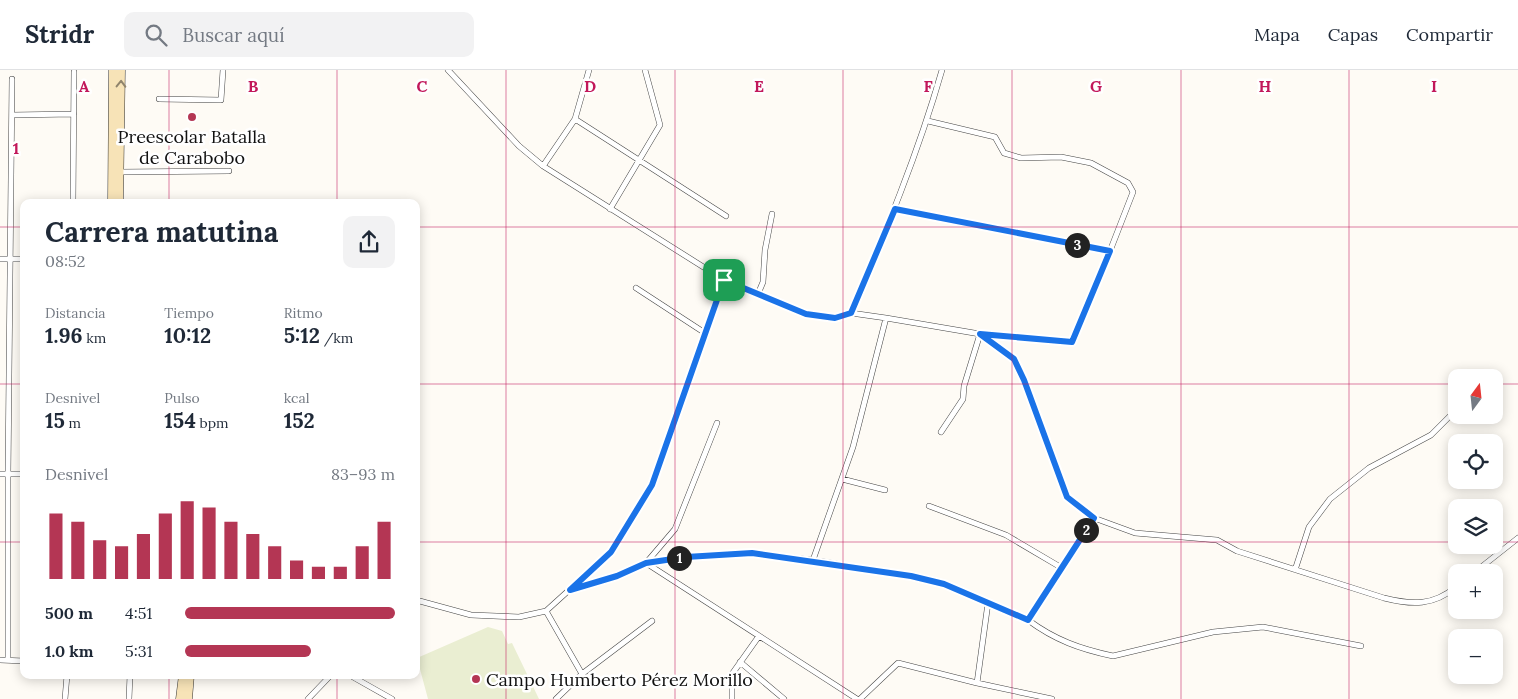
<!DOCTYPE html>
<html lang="es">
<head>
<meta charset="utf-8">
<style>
	:root { --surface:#fff; --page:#f2f2f3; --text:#1f2937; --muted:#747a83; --line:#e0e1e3; --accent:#b43654 }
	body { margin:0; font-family:Lora,serif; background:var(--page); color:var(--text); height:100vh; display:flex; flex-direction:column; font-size:19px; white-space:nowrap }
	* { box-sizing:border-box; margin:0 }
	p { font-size:16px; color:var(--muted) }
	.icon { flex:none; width:28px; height:28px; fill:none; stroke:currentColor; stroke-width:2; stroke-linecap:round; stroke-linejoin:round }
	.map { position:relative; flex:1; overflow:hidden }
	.panel { position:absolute; left:20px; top:129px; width:400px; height:480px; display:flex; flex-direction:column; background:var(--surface); border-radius:10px; box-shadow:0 2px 12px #0003 }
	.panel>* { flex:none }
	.needle { width:32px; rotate:15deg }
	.fabs { position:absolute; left:1448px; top:299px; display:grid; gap:10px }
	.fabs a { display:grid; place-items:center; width:55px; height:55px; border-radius:10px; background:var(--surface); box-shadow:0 2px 12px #0003; font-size:25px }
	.pin { position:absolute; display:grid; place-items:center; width:42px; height:42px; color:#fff; margin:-21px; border-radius:10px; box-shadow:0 2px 8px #0006 }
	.km { position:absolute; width:25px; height:25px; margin:-12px; border-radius:50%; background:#222; color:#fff; font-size:14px; line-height:25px; text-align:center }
	.round { display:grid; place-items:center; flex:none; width:52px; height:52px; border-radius:10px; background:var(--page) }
	.head { display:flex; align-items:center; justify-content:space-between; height:85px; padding:0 25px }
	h1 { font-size:28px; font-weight:800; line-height:38px }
	.figures { display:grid; grid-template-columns:repeat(3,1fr); gap:8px; height:85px; padding:5px 25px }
	.figures div { display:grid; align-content:center }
	.figures b { font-size:21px; font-weight:800 }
	.figures small { font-size:14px; font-weight:400 }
	.figures p { font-size:14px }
	.chart { height:140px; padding:10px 25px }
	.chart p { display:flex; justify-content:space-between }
	.chart svg { width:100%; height:90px; margin-top:5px; stroke:var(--accent); stroke-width:6 }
	ul { padding:0 25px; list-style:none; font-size:16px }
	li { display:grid; grid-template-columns:80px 60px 1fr; align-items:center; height:38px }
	li i { height:12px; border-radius:6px; background:var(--accent) }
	header { display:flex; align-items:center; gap:30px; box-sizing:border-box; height:70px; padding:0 25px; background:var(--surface); border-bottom:1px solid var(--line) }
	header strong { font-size:24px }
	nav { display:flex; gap:28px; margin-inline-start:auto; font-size:18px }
	.search { width:350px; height:45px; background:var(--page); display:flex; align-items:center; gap:12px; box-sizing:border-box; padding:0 18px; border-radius:10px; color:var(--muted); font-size:19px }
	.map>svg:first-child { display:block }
</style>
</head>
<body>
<header>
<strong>Stridr</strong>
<div class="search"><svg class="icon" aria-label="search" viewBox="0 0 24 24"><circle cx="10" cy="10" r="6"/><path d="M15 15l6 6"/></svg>Buscar aquí</div>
<nav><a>Mapa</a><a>Capas</a><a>Compartir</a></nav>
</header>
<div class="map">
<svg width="1518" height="629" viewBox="0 0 1518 629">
	<rect width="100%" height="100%" fill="#fefbf5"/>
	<path fill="#eaeed2" d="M488,557L502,561L508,574L512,573L539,629H428L417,588Z"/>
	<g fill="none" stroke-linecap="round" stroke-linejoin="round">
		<defs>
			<path id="street" d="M448,0L519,76L543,96L724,210L805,244L835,248L851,243C885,163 918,84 942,0
				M159,29L221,30L223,0
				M12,45L74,44
				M575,49L726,146
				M928,51L995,67L1004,83L1021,88L1061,87L1091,93L1128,113L1133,122L1110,181
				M543,96L575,49L589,0
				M120,102L229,101
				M73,132L74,2
				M610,139L660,55L645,0
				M0,189H24
				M636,218L705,263
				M758,224L763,212L765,180L772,144
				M851,243L886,248L980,264L1073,271L1110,181L895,139
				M717,353L675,459L646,493L686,487L752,483L813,490L911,506L944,514L1028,550L1094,448L1067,427L1024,310L1014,289L980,264L964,316L963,329L941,362
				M0,404H24
				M842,409L885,420
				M929,436L1006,465L1062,498
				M1094,448L1135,463L1217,470L1237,481L1384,528C1412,535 1433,536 1456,517
				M813,490L853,377L886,248
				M1295,500L1309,457L1330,429L1369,398L1431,365L1456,340
				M1475,502L1518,468
				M573,519L617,506L646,493L857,629
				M416,530L471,545L519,547L546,541L611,482L653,415L724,210
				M988,533L977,613L1052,629
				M546,541L582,604L556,629
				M1028,550C1055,570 1080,579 1113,586L1213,562L1263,557L1361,576
				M0,590L24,591
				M8,590V404L12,9
				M740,592L784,629
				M582,604L652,551
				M355,605L353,607L392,629
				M65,629L67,605
				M129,629L130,605
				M308,629L331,605
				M732,629V604L759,566
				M860,629L898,593L977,613"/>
			<path id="secondary" d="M112,132L113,0
				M119,132L121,0
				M180,629L183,605
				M188,629L190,605"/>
		</defs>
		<use href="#street" stroke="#444" stroke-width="6"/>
		<use href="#secondary" stroke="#333" stroke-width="9"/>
		<use href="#street" stroke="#fff" stroke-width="5"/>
		<use href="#secondary" stroke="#f7e3b7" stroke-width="8"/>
	</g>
	<defs><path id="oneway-chevron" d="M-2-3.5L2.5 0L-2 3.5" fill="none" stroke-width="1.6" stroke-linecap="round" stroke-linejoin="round" transform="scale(1.25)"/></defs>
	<use stroke="#90846c" href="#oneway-chevron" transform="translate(121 14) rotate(-89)"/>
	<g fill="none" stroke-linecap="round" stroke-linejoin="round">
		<defs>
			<path id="route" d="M895,139L1110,181L1072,272L980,264L1014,289L1024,310L1067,427L1094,448L1028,550L944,514L911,506L752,483L686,487L646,493L617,506L570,520L611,482L652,415L724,210L806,244L835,248L851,243Z"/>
		</defs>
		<use href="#route" stroke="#fff" stroke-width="10"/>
		<use href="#route" stroke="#1a73e8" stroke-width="6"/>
	</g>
	<path fill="none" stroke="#c2185b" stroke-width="1" stroke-opacity="0.55" d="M169,0V132M337,0V132M506,0V629M675,0V629M843,0V629M1012,0V629M1181,0V629M1349,0V629M0,157H24M416,157H1518M0,314H24M416,314H1456M1494,314H1518M0,472H24M416,472H1456M1494,472H1518M169,605V629M337,605V629"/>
	<g fill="#b43654" stroke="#fff" stroke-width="2">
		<circle cx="192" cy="47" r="5"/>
		<circle cx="476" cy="609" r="5"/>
	</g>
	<g text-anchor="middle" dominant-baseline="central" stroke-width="5" stroke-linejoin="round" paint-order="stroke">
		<g font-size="18" fill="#111" stroke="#fff">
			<text x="192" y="66">Preescolar Batalla<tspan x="192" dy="21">de Carabobo</tspan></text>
			<text x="486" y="609" text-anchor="start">Campo Humberto Pérez Morillo</text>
		</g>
	</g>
	<g font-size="16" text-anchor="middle" font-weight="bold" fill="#c2185b" stroke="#fff" stroke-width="5" stroke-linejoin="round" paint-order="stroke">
		<text x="84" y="22">A</text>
		<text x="253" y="22">B</text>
		<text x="422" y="22">C</text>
		<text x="590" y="22">D</text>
		<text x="759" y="22">E</text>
		<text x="928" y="22">F</text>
		<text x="1096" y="22">G</text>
		<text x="1265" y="22">H</text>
		<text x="1434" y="22">I</text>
		<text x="16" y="84">1</text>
	</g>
</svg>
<div class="fabs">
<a><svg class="needle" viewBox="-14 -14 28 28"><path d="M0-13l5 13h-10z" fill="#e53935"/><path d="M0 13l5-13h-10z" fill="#747a83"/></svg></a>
<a><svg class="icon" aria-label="locate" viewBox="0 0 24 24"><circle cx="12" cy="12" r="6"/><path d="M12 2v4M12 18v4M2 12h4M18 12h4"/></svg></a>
<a><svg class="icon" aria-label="layers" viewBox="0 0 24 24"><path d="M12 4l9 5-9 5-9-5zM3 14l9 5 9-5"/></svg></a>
<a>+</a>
<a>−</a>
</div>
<div class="pin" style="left:724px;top:210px;background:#1e9e55"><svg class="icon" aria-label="arrive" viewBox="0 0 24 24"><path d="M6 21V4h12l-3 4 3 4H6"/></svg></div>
<b class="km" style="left:679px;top:488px">1</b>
<b class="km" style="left:1086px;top:460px">2</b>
<b class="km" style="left:1077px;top:175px">3</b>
<section class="panel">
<div class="head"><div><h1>Carrera matutina</h1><p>08:52</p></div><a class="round"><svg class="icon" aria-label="share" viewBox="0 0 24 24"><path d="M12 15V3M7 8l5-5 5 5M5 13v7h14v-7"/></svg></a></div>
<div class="figures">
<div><p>Distancia</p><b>1.96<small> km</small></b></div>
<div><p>Tiempo</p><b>10:12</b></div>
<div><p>Ritmo</p><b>5:12<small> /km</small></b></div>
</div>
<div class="figures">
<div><p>Desnivel</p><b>15<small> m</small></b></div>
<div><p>Pulso</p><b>154<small> bpm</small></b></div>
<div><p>kcal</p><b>152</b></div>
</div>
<div class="chart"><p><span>Desnivel</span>83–93 m</p>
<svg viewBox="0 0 160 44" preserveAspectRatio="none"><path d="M5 44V12M15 44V16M25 44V25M35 44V28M45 44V22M55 44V12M65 44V6M75 44V9M85 44V16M95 44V22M105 44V28M115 44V35M125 44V38M135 44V38M145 44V28M155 44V16"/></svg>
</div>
<ul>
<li><b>500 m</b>4:51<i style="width:100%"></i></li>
<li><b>1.0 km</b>5:31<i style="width:60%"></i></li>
</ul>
</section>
</div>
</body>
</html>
